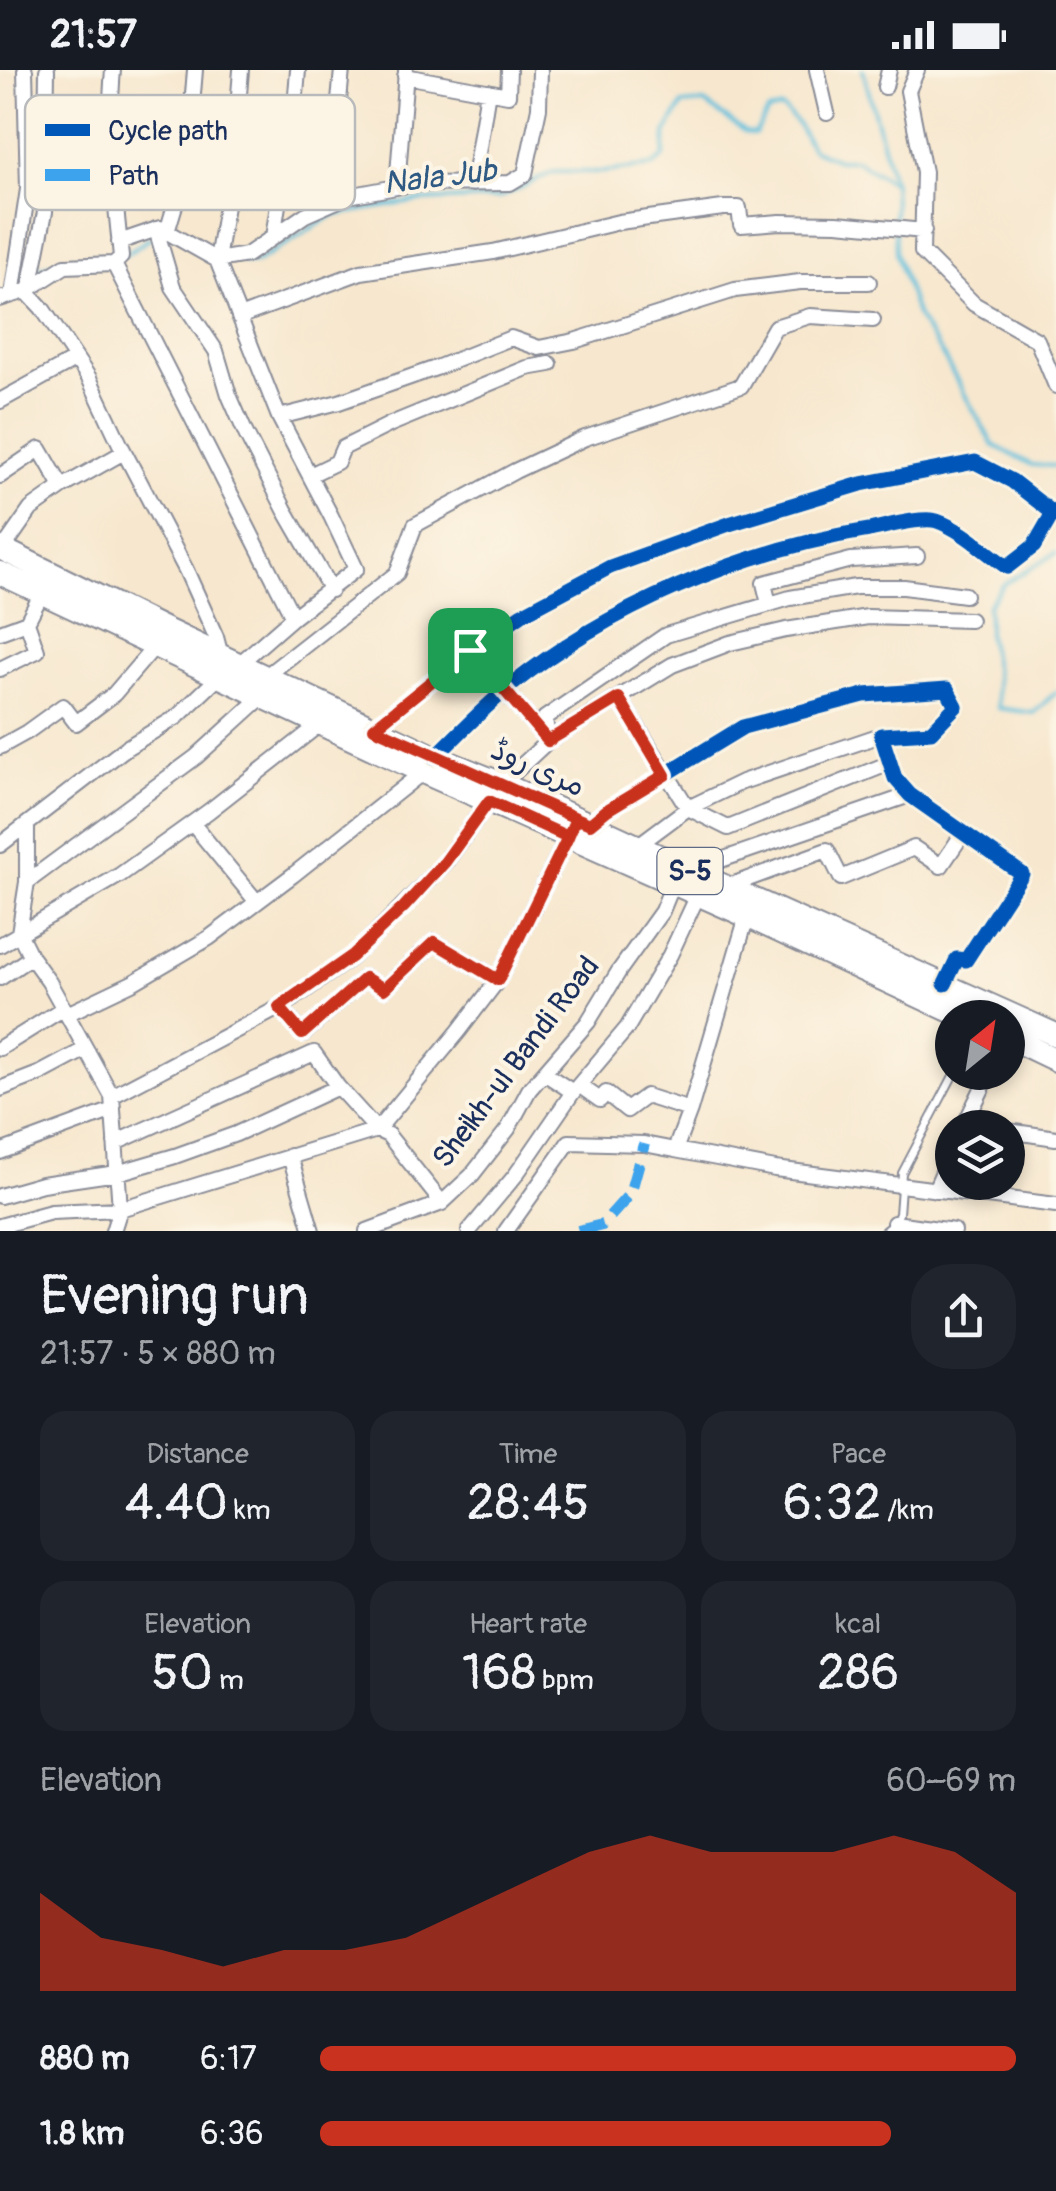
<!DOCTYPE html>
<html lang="en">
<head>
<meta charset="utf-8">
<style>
	:root { --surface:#171b24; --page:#20242c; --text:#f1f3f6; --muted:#9ea1a6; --accent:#c8321e }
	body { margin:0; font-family:Pangolin,"Playpen Sans Arabic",sans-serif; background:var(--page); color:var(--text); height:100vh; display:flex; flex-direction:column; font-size:38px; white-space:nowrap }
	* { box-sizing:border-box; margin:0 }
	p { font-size:32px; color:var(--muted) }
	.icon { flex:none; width:55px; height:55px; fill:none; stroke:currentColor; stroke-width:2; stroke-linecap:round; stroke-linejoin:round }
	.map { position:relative; height:1161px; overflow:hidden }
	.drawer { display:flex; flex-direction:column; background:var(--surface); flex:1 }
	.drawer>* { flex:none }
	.needle { width:65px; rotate:30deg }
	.controls { position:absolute; left:935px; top:930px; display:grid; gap:20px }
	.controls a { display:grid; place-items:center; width:90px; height:90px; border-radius:50%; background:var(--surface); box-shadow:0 5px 15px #0003; font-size:50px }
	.pin { position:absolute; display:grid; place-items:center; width:85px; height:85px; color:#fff; margin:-42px; border-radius:20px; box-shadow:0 5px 15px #0006 }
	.round { display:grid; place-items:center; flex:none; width:105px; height:105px; border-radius:40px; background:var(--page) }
	.summary { display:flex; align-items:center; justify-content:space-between; height:170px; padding:0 40px }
	h1 { font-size:55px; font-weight:600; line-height:75px }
	.stats { display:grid; grid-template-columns:repeat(3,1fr); gap:15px; height:170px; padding:10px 40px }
	.stats div { display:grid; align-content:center; border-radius:25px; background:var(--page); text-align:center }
	.stats b { font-size:50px; font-weight:600 }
	.stats small { font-size:28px; font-weight:400 }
	.stats p { font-size:28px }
	.chart { height:280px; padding:20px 40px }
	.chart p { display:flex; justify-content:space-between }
	.chart svg { width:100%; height:180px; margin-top:10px; fill:var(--accent); opacity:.7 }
	ul { padding:0 40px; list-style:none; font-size:32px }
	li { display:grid; grid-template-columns:160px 120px 1fr; align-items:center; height:75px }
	li i { height:25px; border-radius:12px; background:var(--accent) }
	.status { display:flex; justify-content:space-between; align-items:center; height:70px; padding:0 50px; background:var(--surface); direction:ltr }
	.status svg { height:28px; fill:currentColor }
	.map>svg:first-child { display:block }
</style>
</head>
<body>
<div class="status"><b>21:57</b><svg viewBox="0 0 49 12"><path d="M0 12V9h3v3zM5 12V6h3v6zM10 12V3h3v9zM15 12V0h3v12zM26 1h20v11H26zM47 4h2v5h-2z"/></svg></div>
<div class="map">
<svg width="1056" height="1161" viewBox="0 0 1056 1161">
	<rect width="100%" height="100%" fill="#fcf5e5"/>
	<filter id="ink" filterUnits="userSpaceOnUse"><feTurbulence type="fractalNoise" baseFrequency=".01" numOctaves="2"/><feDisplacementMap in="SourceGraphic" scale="20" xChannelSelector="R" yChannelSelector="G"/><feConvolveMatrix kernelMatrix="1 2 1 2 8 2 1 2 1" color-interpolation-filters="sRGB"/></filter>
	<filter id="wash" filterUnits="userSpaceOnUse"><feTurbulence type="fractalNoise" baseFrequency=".0048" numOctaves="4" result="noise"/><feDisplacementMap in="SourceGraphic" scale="40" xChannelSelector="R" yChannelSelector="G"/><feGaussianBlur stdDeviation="2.25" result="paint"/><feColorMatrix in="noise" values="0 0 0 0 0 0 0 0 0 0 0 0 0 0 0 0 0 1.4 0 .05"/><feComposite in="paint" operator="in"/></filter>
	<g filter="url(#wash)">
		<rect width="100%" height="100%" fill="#f7e7ce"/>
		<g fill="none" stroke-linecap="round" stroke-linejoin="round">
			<path stroke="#5ebfdc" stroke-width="4" d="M863,0L893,113L896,184L917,247L942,284L993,375L1032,395L1056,396
				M125,185L150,168
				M73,189L93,186L103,189
				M244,192L255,193L333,145L418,131L499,128L553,102H604L652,96L664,87L666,63L682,35L704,33L746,62L755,64L768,42L782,38L797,53L812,79L838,90H856L893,113
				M39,198L59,192
				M1056,483L1004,514L988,535V565L995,602L998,638L1034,643L1056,622"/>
		</g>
	</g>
	<g filter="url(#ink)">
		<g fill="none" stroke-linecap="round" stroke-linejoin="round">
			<defs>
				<path id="lane" d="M884,1161L894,1153L899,1144L902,1103L955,1002"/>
				<path id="street" d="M113,0C107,63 115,125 121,187L114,194L293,547
					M817,0L827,43
					M917,0L908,21L924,102L922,182L974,234L1037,270L1056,316
					M405,6L508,25L509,0
					M885,17L889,0
					M473,114L488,21
					M397,117L406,1
					M329,134L342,0
					M156,159L173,217L216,281L229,325L246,364L285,440L331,520
					M167,162L187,95L195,0
					M273,167L279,129L291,85L298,0
					M119,172L160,158L217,190L247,185L305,145L348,126L412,114L510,113L525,104L539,38L540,0
					M30,218L45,142L47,0
					M26,221L42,238L89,308L120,374L186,500L216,567L221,586
					M12,225L28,119L25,0
					M0,229L26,221L65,196L114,194
					M239,247L361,202L493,182L619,152L723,138H739L741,155L780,152L837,153L924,161
					M0,331L76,289
					M279,347L339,332L436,298L511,268L539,278L574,271L735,220L800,212H869
					M310,405L337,392L343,378L391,354L527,298L550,294
					M0,406L40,379L62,417L124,382
					M3,479L31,439L62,417
					M769,534L764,513L851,490L917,486
					M0,562L27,552L42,523
					M470,580L548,671L672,595L730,573L786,560L868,547L970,550
					M239,594L293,547L356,499L331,446L279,347L217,190L234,87L241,0
					M0,599L37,581L27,552
					M266,606L397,503L415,455L515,401L585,368L741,316L775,257L810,246L873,250
					M619,628L688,738L742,712L881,665
					M374,657L470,580L522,544L610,497L729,454L861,414L975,392L1012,411L1053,443L1034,476L1007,497C985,482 963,460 937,451C923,446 885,457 869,460C743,480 607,537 508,618C482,639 459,664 435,687
					M0,677L27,662L63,636L76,653L114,624L155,576
					M502,714L548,671L545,648L666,565L790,528L856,517H904L965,525
					M192,753L257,832
					M590,754L607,740L743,657L864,625L947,619L956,636L931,662L881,665L895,708L910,725L1022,804L966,890L957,889L945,914
					M27,756V812L19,863L31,887L49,912L112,1026L120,1139L113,1161
					M0,775L126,678L177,647L220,606
					M637,776L688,738L728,758L890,693
					M689,801L910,725
					M27,812L196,687L262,627
					M726,817L827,780L841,808L914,778L941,796L964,762
					M0,875L120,805L209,741L320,654
					M0,908L31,887
					M279,937L303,964L365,908L384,919L434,872L498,910
					M67,944L134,912L209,868L293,805L423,702
					M0,978L64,938
					M544,1003L573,1022L627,958L670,885L698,825
					M579,1015L600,1030L606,1023L627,1040L646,1026L690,1040L747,846
					M0,1019L41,1003L86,979
					M112,1026L286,934L352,887L445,793L489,731
					M987,1057V1058
					M963,1058L990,1002
					M1008,1061L1056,1068
					M115,1073L314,983L338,1017
					M675,1080L775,1099L1056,1135
					M0,1082L113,1040
					M290,1086L312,1161
					M935,1120L952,1081
					M0,1126L42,1114L117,1103L175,1086L236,1064L338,1017L377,1060L459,961L498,910L570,762
					M894,1153L954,1161
					M0,1156L51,1142L120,1139L377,1060L388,1065L442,1133
					M367,1161L442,1133L472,1105L508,1059L529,1020L588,952L619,901L662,841L673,814
					M469,1161L515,1106L573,1022
					M506,1161L569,1072L644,1074L675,1080L690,1040"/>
				<path id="primary" d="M0,478L166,560L435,687L502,714L726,817L1056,965
					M0,503L423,702L747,846L966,948
					M1008,967L1056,990"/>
			</defs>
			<use href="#lane" stroke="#898b96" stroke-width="10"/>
			<use href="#street" stroke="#898b96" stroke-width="18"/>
			<use href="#primary" stroke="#898b96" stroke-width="26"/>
			<use href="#lane" stroke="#fff" stroke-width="6"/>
			<use href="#street" stroke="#fff" stroke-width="14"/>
			<use href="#primary" stroke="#fff" stroke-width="22"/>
			<path stroke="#3da3ed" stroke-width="12" stroke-dasharray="25 12" stroke-linecap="butt" d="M578,1161L602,1155L630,1124L644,1074"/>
			<defs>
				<path id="cycleway" d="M374,657L470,580L522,544L610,497L729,454L861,414L975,392L1012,411L1053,443L1034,476L1007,497C985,482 963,460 937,451C923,446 885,457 869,460C743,480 607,537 508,618C482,639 459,664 435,687
					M590,754L607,740L743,657L864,625L947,619L956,636L931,662L881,665L895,708L910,725L1022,804L966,890L957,889L945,914"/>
			</defs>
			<use href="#cycleway" stroke="#fcf5e5" stroke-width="21"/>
			<use href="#cycleway" stroke="#0057b8" stroke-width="15"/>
		</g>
	</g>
	<g fill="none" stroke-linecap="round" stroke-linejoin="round" filter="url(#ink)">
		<defs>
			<path id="route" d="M470,580L374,658L576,748L568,767L498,910L434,872L384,919L365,908L302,964L279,937L352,886L404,837L445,792L489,731L568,767L576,748L590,754L607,740L665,705L619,628L548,671L470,580"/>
		</defs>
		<use href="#route" stroke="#fff" stroke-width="20"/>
		<use href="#route" stroke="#c8321e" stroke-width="12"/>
	</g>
	<g text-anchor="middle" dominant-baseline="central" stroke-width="8" stroke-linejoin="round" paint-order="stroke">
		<rect fill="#fcf5e5" stroke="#5e6a86" stroke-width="2.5" x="657.5" y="778" width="65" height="46" rx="8"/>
		<g font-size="28" font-weight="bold" fill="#1b2f5e">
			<text x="690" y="801">S-5</text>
		</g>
		<g font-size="30" fill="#1b2f5e" stroke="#fcf5e5">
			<text transform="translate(538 698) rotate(24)">مری روڈ</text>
			<text transform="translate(516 992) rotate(-53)">Sheikh-ul Bandi Road</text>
		</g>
		<g font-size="32" font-style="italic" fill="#2f5a84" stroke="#fcf5e5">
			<text transform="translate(440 107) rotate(-7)">Nala Jub</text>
		</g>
	</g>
	<rect x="25" y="25" width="330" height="115" rx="15" fill="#fcf5e5" stroke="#b8babc" stroke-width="2.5"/>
	<rect x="45" y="54" width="45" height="12" fill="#0057b8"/>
	<rect x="45" y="99" width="45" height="12" fill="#3da3ed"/>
	<g font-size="28" fill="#1b2f5e">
		<text x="108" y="70">Cycle path</text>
		<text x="108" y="115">Path</text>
	</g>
</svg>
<div class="controls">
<a><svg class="needle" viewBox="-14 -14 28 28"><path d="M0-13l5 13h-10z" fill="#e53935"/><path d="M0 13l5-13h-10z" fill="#9ea1a6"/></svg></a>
<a><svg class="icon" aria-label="layers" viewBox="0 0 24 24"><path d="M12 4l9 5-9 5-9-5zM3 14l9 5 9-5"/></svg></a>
</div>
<div class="pin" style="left:470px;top:580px;background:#1e9e55"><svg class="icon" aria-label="arrive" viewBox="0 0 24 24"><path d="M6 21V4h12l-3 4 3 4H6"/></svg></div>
</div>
<section class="drawer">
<div class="summary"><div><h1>Evening run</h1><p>21:57 · 5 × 880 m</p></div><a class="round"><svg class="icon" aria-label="share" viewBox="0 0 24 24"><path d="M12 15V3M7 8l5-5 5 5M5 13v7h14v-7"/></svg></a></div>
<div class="stats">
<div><p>Distance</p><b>4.40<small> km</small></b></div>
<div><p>Time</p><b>28:45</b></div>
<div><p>Pace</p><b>6:32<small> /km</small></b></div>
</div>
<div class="stats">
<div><p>Elevation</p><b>50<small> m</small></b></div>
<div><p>Heart rate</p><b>168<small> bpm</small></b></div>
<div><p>kcal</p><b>286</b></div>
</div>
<div class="chart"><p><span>Elevation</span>60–69 m</p>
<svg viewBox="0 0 160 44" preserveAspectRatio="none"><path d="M0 44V20L10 31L20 34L30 38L40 34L50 34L60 31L70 24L80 17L90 10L100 6L110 10L120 10L130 10L140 6L150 10L160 20V44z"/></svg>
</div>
<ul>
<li><b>880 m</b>6:17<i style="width:100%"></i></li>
<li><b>1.8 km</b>6:36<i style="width:82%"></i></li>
</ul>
</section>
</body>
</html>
